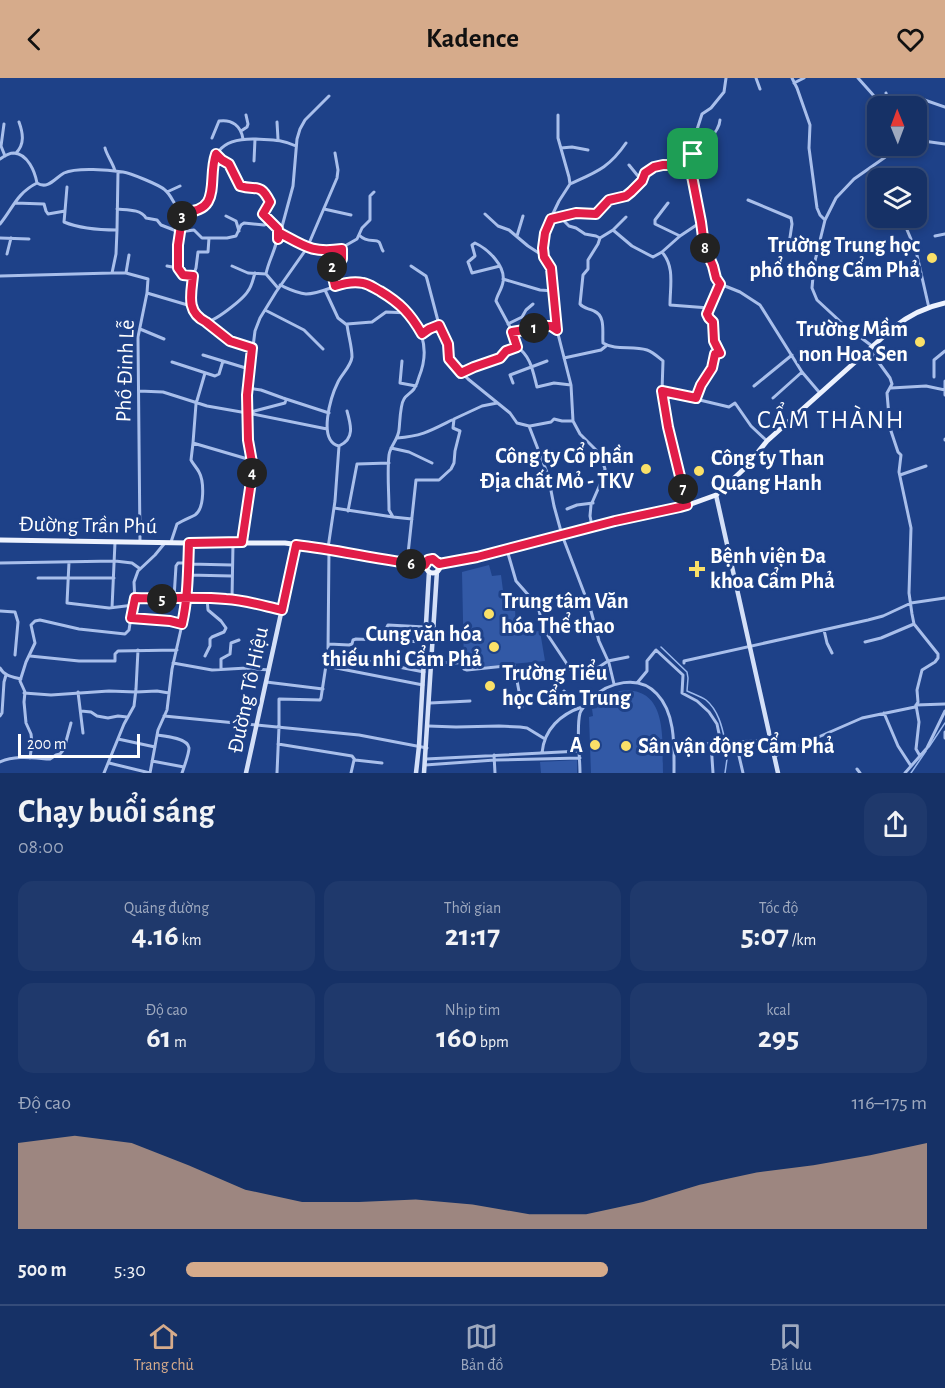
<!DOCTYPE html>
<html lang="vi">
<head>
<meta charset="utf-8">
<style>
	:root { --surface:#163166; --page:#1f396c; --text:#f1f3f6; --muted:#9ea9bf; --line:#354c7a; --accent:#d6ab8b }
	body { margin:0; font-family:"Alegreya Sans",sans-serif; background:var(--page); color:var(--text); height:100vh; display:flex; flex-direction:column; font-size:22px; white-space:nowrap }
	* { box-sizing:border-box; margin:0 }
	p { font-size:20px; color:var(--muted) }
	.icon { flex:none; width:33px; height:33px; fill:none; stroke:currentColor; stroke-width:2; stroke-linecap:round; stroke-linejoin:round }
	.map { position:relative; height:695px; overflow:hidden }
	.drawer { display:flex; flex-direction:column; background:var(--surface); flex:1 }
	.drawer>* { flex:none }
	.needle { width:39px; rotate:359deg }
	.tools { position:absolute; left:867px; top:18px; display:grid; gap:12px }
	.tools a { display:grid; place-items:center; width:60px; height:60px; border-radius:12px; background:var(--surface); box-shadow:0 3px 9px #0003,0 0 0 2px var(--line); font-size:30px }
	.scale { position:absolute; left:18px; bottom:15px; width:122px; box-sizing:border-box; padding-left:6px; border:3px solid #fff; border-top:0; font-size:16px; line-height:21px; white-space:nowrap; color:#fff; -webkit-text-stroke:4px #1e4188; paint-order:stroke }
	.pin { position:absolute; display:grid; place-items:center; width:51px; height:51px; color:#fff; margin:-26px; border-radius:12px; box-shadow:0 3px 9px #0006 }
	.km { position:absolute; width:30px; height:30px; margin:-15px; border-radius:50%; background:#222; color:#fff; font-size:16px; line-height:30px; text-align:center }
	.round { display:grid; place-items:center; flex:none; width:63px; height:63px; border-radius:18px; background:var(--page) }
	.headline { display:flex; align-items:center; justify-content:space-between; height:102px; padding:0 18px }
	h1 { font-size:33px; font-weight:700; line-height:45px }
	.metrics { display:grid; grid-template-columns:repeat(3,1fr); gap:9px; height:102px; padding:6px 18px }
	.metrics div { display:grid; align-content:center; border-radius:15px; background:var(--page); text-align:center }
	.metrics b { font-size:30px; font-weight:700 }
	.metrics small { font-size:16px; font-weight:400 }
	.metrics p { font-size:16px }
	.chart { height:168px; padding:12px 18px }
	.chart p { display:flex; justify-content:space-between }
	.chart svg { width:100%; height:108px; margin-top:6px; fill:var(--accent); opacity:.7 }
	ul { padding:0 18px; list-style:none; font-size:20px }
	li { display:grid; grid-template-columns:96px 72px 1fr; align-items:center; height:45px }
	li i { height:15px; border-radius:8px; background:var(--accent) }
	header { display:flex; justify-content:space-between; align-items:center; height:78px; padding:0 18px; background:var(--accent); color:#111; font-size:27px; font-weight:700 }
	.tab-bar { display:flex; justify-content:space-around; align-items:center; height:84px; border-top:2px solid var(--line); background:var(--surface); font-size:16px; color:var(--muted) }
	.tab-bar a { display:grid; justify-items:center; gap:3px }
	.tab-bar .selected { color:var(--accent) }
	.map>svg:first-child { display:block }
</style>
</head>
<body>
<header><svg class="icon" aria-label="back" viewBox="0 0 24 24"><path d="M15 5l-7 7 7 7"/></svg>Kadence<svg class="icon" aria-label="heart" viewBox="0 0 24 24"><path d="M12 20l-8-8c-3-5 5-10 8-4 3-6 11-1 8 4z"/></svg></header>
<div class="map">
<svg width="945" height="695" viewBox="0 0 945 695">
	<rect width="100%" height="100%" fill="#1e4188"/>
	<path fill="#3259a6" d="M489,487L492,498L501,497L505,528L515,529L516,555L540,553L545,583L467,590L464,589L462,494Z
		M620,613C669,607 662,663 663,695H591L589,639L593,638L592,631L597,630C602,621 611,616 620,613Z
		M577,682V695H541L540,684Z"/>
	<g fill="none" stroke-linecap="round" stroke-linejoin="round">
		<path stroke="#9cb9ed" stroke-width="1.5" d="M661,569L687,594L688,600L687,613C693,616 700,618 706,622C718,632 722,648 725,663
			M929,669L945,645
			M725,695L728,674L726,668
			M911,695L926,673"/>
		<path stroke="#a9bfeb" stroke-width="3" d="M726,0L724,14L711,30L702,36L694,61L691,89L692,98L701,144L704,167L718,203L720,206L740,214L760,227L802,294L819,314
			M756,0L760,11
			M792,0L797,10L810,47L809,70L817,130L820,137L825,142
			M858,0L883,28
			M794,5L804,0
			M886,15L887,20L891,28
			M916,19L945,29
			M277,44L278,61
			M4,46L1,68L5,78
			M241,53L247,49L248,46L246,37
			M212,60L219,43C232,41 241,48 243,61
			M916,62L945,66
			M105,70C107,78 113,85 115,93
			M561,70L572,69L588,72
			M16,75C25,66 23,55 19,44
			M216,76L229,86L240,108L242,110L260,111L270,123L264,137L278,151C279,167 269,180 266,196
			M0,81C4,78 9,75 14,75C28,76 35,94 37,105C48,112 55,100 64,95C77,89 109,92 123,94C130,95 160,107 165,112C176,121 174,139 195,133C233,121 185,59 256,61C272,62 281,61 296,68
			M254,83L255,61
			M629,87L642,103
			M570,106C596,94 609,90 626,65
			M167,114L180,108
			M748,122L791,140L792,146L789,166L817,172
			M15,125L44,126L46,133L48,136L65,133L64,144C81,151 99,152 117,152L116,176L112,195
			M668,125L655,142V146L680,158
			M117,131C127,132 141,131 146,140L157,142L161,147L179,154L183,133
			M324,131L351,137
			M65,133L67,109
			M485,136L498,148L509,152L528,168L545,179L551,190L557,252L571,307L573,343L580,356L600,376L605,391L602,402L591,427L590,438L592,448
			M226,138L236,143L239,153
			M560,139L575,135L596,136L609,122L626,118L631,114L642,103L645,95L654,89L678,87L681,85C694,76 719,58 720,42
			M902,140L916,173L929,230
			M551,141L560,139L569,148L576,150L585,156L596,158L600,160L598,166L588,182V191L583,197L580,226C584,231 588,230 594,233C606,238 602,254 603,265C616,273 633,267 647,272C653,274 658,279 663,283L662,313L664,329L687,427
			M0,146C13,130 17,115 37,105
			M117,152L118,94
			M613,152L632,168L653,179L662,174L680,158L701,144
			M280,155C306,169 312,175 342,171
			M280,156L293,108L297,61L300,51L305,42L329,18
			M359,157C368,166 375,160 379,164C380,165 382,172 383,173
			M517,158L523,138
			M935,158L945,156
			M0,160L29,161
			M600,160L613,152L626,139
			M662,174C675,189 670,208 670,227L709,230
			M7,176L11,160
			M544,178L543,164L547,148L559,123L570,106L569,99L558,60V37
			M167,188L178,190L183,197L193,198L196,190L198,174H208L209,160
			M232,188L248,195L266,196L278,210
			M411,188L426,198L427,201L438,243L448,266L449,281L468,301L510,335L517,345L529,348L548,397L554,428L562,457L591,533L599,563L609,585L614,606
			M178,190L179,154L194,152L202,160H227L236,158L241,147L244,145L264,147L270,145
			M126,195L129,177
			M0,198L112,195H126L148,201L147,215L138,259L140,463
			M193,198C192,208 188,221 192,230C193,233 201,243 203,244C212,247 244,220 248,213C252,208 253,201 255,195
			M503,201L540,212L554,213
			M280,207C289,211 296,215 306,216C327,216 347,197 368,207C405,224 437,255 419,299C418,303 416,308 414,311C411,315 406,317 404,321C400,327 400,344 399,352C398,362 390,368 389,377C387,395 389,414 389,432L393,439L412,441
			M335,208L332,195V184L334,182L342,181L343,169L357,161L362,150L370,142V118L374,114
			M325,212L338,240L347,247
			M147,215L191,228
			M265,232L304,252L323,271
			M206,244L230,263L252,270
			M508,246L522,239L526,232L533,226
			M140,251L164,261
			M512,254L548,248H551L556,251
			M422,256L429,251L439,247
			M872,268L844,247L817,222L812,210L814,187L825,142L836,120L854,101L884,80L898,68
			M517,269C531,278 533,294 537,309L554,305L571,307
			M203,277L249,291
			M564,280L601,272L606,268
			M402,283L400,305L416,308
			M172,284L215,298L219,296L223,283
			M462,295L474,289L500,280L506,273L517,269L510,249L496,223C497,217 502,211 503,204C506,188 488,171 475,165L472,167L475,178L468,184L472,195L500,188
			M934,299V282L945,273
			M945,303V317
			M513,305L510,297L547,283
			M754,308L792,277
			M891,310L926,308L945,312
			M139,313L163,314L207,328L247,335L285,325L286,321L283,320L261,312L248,310
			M662,313L729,329L735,325L751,348L767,363
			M696,320L701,307L712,290L715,276L720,275L714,263L713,244L709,240L707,236L720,206
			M773,320L802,294
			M286,321L329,335
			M248,335L327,351
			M530,348L551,344L554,341L562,343H573
			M397,360C422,358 430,353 452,342
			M945,362V361
			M193,365L196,326L205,295
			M339,368C317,363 331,318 338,304C342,296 351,288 352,279C352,268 348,257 347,246L372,244L386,234L409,235
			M339,368C355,361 351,347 347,333
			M391,370L409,374L432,385
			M900,397L926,388
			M334,430L393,439
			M567,431L577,427L593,425
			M348,433L357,386L389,385
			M171,464L177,446C183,442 189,440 195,437C205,430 204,403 199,394C197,390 193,386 191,382L193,365L251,382
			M243,464L253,390L248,362L247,317L255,253L260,240L276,214L307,170L337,100L338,92L335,75
			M328,470L335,423L339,368
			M507,472L516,503L538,528L543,550L573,595C580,601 589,598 593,590
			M69,484L67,525L109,530L134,527
			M0,485L115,483L132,485L139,490
			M407,485L416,402H439L451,391L454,385L455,373L460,353L453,350L454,341L482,328L497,325
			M189,486L232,487
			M188,497L232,498
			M38,500H114
			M135,520H225L282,532
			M174,520L176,488L178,485H188
			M232,521L233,466
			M112,530L115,464
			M0,533L15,534L18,544L15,577
			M131,540L170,543L182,546
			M824,552L827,565L832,575
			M387,562V549L388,547L425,549
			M865,564L881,560L914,546
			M329,566L349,567L352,566L353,562L356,561L425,564
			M30,578L79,583H115V576L118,573L177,572
			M205,578L210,568V561L212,559L224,554L226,550L221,543L208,532L207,520
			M353,580L424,594
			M432,584L461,585L464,591L467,592L514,587L522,629
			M173,585L212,592L247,590L269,592
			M684,585V583L868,542L883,538L911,525L945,520
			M326,588L423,607
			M0,590C4,598 13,599 21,601
			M221,591V581L230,576L231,565L239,562
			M590,591L599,589L608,583L628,579
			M266,604L323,611
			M637,605L647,593V583L656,572L683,597L682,615L697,623L709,634L717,646L721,665
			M564,613L577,631
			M78,614L83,655
			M24,615L51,617L109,613L136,614L157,613L169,615
			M430,625L470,623
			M81,633L91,634L97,638L108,640L118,638L127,639
			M884,635L898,668L911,688
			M0,638L2,635L4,604L6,597
			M164,638L359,657L427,670
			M428,648L456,649L499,648L520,649L527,650L545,661
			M945,654V660
			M157,657C165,658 188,660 189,670C189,676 184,689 182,695
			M118,661L155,669
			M711,665L713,695
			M736,665L743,695
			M278,666L352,678L355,682L382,685
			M674,668L770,662
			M542,675C544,651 561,636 582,629
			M494,677L495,695
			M775,678L862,640L915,629L918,624L917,612L922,592L935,584L938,580V576L914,546L912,536L909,515L911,450L899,394L901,377L898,374L890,350L887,315L892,306L890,300L869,271
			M920,678L916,671L919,644L916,627L945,626
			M30,680L32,665L31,656L26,645L24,624L25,614L20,603L26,584L35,565L31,547L35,543L40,542L79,551L125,556L129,552L131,539L135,524L134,504L138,493L155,477L164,466
			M426,681L580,673
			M152,683L184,689
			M0,684C16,677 33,680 50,681L56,677L60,676L64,671L71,645
			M109,685L150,695L158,652L167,632L172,591L186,529L189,465
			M425,687L495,682L580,680
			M857,691L860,695
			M104,695L124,646L134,628L136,611L138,572
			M277,695L279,649V621L320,622L321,620L328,574L329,471
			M351,695L354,682
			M580,695C580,679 576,650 580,635C582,630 587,625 591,621C608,604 639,596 657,616C676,636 674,669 674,695
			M905,695L927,670L945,633"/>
		<path stroke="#d4e0f8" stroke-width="4.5" d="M716,417L778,695
			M246,695L296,467
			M416,695L419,668L429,494
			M424,695L437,493"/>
		<path stroke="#edf2fe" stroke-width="5" d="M0,462L189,465H285L328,471L398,485L425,487
			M426 488a7 7 0 1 1 14 0a7 7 0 1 1-14 0Z
			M439,486L477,479L615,443L680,430L716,417L745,390L767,363L893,250C908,238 926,229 945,225"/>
	</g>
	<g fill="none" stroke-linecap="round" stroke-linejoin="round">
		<defs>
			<path id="route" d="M693,76L678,87H663L654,89L645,95L642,103L631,114L626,118L609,122L596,136L576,135L551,141L545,155L543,170L544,179L551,190L557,252L551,248H548L512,254L517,269L506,273L500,280L474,289L461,295L449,281L448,266L439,247L429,251L422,256C410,235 400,225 380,213C374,210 369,206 363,205C354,203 344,205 335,208L332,195V184L334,182L342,181V171C312,175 306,169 280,155L278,161V151L263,136L270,124C260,104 257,113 240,108L229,86L222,82L216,76C207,101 223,134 183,134L178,167V190L183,197L193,198C191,217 186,234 206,244L230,263L252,270L247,317L248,362L253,390L242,464L189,465C188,493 188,520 182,546L170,543L131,540L135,520C165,521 196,518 226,521C245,522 264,528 282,532L296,467C340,472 382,483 425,487L428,482L433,481L439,486L477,479L615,443L680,429L687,427L668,349L662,313L696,320L701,307L712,290L715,276L720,275L714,263L713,244L709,240L707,236L720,206L716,200L713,188L704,167L701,144L692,98L693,76"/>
		</defs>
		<use href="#route" stroke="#fff" stroke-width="12"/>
		<use href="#route" stroke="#e11d48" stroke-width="8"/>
	</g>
	<g fill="#fae068" stroke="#1e4188" stroke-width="2">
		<circle cx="932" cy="180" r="6"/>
		<circle cx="920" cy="264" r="6"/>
		<circle cx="646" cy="391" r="6"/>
		<circle cx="699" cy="393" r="6"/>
		<path d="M694 482h6v6h6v6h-6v6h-6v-6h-6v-6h6z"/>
		<circle cx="489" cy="536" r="6"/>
		<circle cx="494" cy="569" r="6"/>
		<circle cx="490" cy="608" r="6"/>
		<circle cx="595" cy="667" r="6"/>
		<circle cx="626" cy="668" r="6"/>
	</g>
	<g text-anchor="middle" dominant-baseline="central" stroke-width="6" stroke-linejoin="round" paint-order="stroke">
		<g font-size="22" font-weight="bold" fill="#fff" stroke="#1e4188" text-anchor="end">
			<text x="920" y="167">Trường Trung học<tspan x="920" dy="25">phổ thông Cẩm Phả</tspan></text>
			<text x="908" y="251">Trường Mầm<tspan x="908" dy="25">non Hoa Sen</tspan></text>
			<text x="634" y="378">Công ty Cổ phần<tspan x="634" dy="25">Địa chất Mỏ - TKV</tspan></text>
			<text x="711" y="380" text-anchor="start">Công ty Than<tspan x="711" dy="25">Quang Hanh</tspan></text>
			<text x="710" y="478" text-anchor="start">Bệnh viện Đa<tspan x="710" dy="25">khoa Cẩm Phả</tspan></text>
			<text x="501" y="523" text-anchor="start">Trung tâm Văn<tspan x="501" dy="25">hóa Thể thao</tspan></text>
			<text x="482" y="556">Cung văn hóa<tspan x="482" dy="25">thiếu nhi Cẩm Phả</tspan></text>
			<text x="502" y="595" text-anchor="start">Trường Tiểu<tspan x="502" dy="25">học Cẩm Trung</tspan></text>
			<text x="583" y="667">A</text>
			<text x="638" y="668" text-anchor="start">Sân vận động Cẩm Phả</text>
		</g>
		<g font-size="22" fill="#fff" stroke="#1e4188">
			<text transform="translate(125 293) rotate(-88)">Phố Đinh Lễ</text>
			<text transform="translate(88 447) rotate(1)">Đường Trần Phú</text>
			<text transform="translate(248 612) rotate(-78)">Đường Tô Hiệu</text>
		</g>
		<g font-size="26" letter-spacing="1.5" fill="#fff" stroke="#1e4188">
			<text x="831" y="342">CẨM THÀNH</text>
		</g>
	</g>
</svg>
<div class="tools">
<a><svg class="needle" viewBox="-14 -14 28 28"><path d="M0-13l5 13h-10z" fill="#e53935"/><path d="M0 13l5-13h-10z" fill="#9ea9bf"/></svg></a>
<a><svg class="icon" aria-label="layers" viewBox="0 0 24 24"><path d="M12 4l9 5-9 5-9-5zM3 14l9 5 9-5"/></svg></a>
</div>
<div class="scale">200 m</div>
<div class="pin" style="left:693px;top:76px;background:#1e9e55"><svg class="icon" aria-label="arrive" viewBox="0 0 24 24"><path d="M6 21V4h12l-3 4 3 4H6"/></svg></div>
<b class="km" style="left:534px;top:250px">1</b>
<b class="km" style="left:332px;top:189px">2</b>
<b class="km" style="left:182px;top:138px">3</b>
<b class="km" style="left:252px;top:395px">4</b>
<b class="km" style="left:162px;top:521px">5</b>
<b class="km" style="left:411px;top:486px">6</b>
<b class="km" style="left:683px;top:411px">7</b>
<b class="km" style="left:705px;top:170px">8</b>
</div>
<section class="drawer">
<div class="headline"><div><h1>Chạy buổi sáng</h1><p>08:00</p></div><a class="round"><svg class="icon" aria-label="share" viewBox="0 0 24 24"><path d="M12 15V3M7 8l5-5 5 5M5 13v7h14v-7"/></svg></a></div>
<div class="metrics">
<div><p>Quãng đường</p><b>4.16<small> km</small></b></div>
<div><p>Thời gian</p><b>21:17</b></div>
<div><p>Tốc độ</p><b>5:07<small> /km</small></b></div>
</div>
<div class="metrics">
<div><p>Độ cao</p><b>61<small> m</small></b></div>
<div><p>Nhịp tim</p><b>160<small> bpm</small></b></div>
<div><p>kcal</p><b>295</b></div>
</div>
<div class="chart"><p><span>Độ cao</span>116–175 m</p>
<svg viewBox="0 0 160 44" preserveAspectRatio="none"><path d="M0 44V9L10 6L20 9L30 18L40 28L50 33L60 33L70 32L80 34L90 38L100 38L110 33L120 26L130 21L140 18L150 14L160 9V44z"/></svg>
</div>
<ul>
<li><b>500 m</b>5:30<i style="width:57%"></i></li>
</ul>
</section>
<nav class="tab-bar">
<a class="selected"><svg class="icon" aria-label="home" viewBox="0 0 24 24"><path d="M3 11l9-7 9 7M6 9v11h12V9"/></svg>Trang chủ</a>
<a><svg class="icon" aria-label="map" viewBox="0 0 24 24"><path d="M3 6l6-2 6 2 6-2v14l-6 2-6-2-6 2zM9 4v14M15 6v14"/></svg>Bản đồ</a>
<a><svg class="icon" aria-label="saved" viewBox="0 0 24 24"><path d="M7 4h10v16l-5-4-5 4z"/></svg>Đã lưu</a>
</nav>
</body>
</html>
